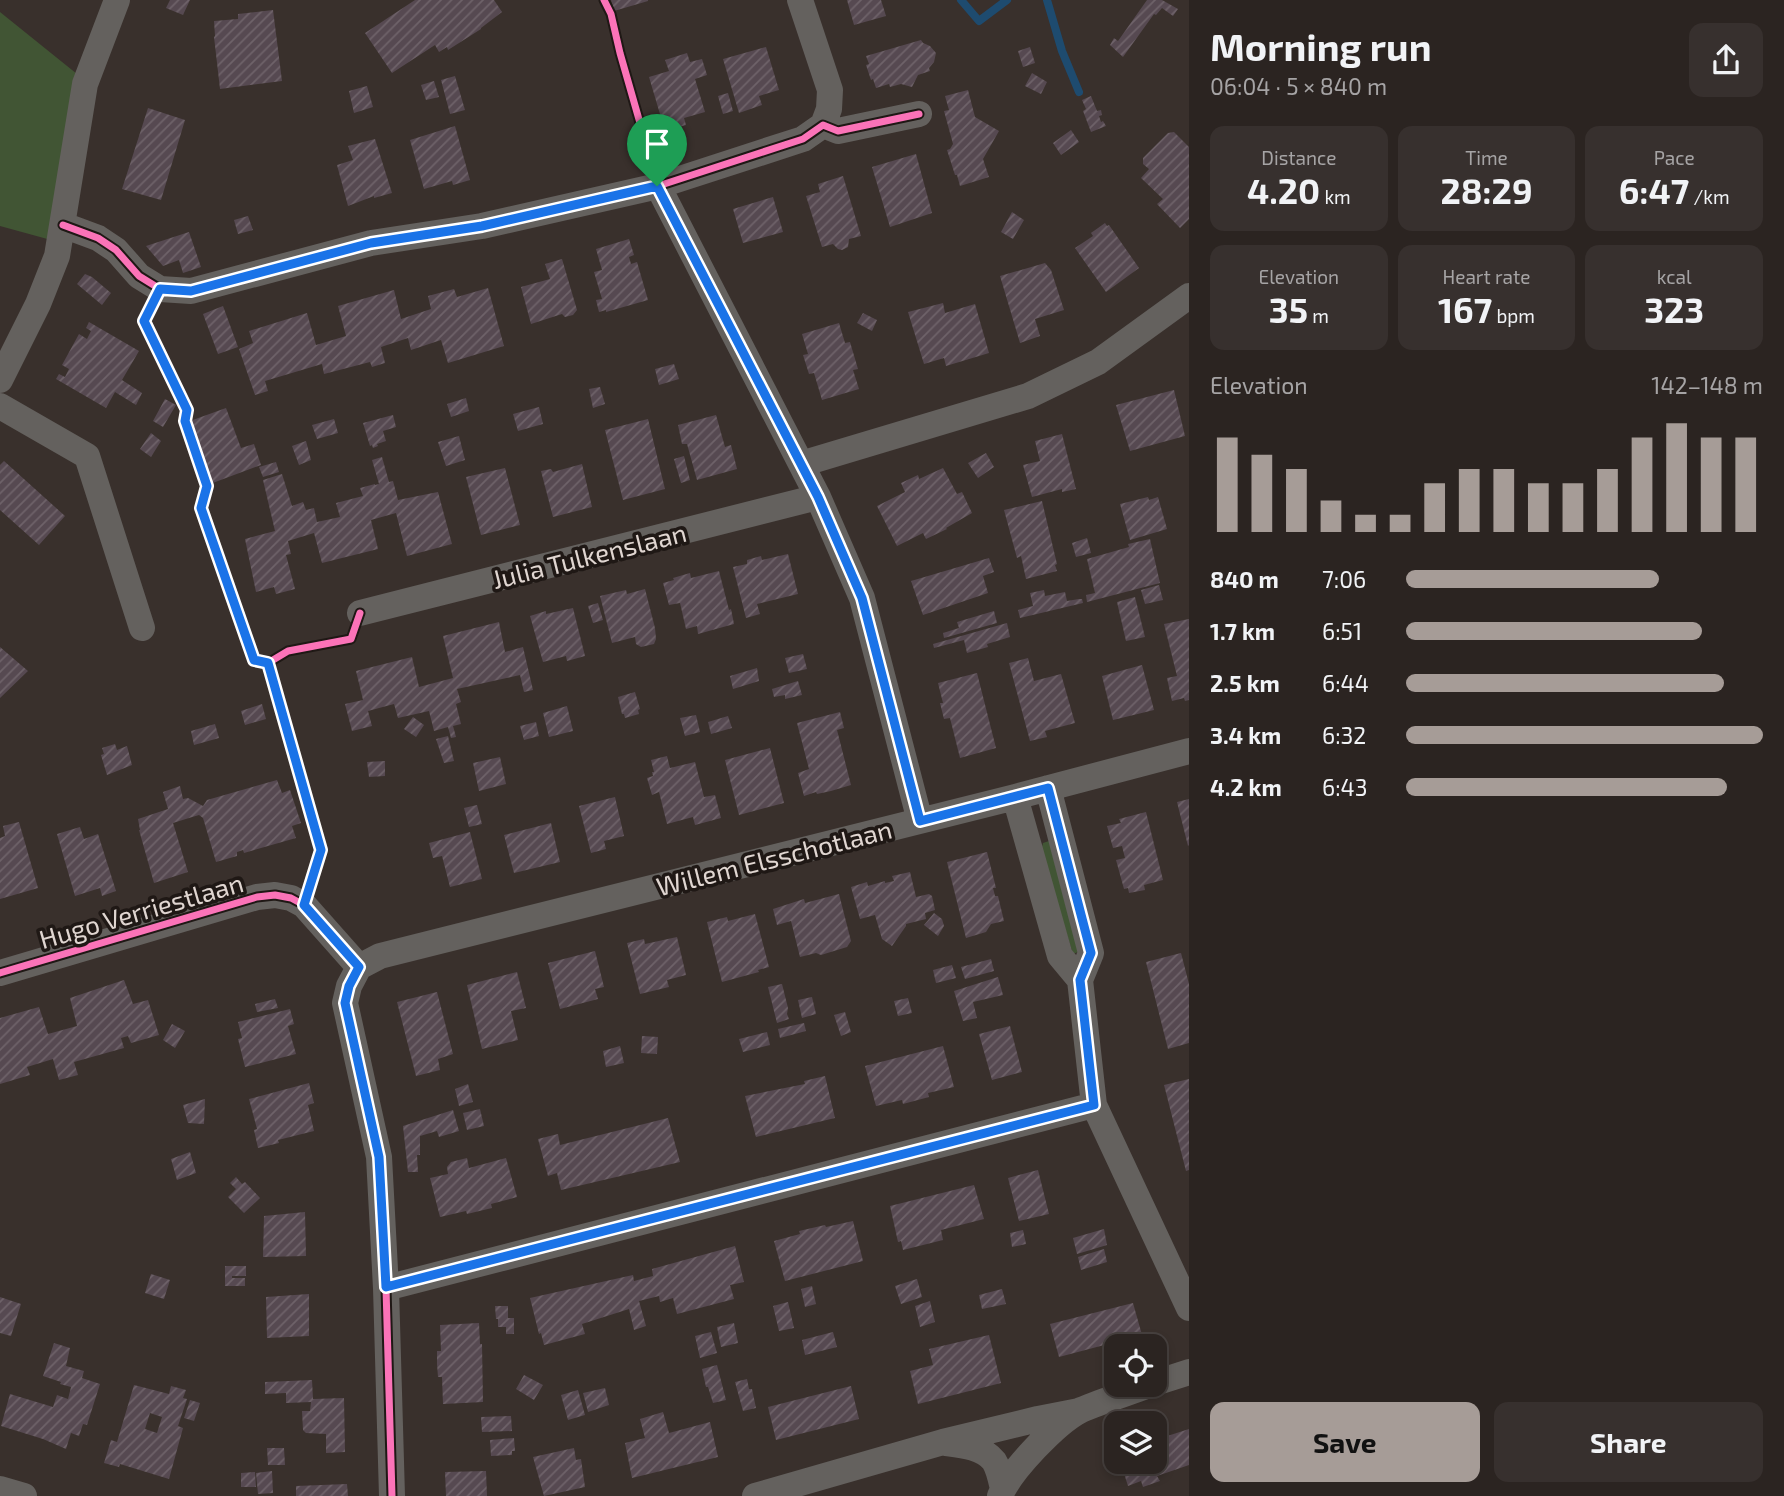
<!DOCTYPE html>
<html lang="en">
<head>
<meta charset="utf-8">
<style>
	:root { --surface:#2b2421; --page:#37302e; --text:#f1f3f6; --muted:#a6a4a5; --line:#47413f; --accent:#a69c97 }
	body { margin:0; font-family:"Exo 2",sans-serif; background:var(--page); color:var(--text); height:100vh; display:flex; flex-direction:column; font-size:26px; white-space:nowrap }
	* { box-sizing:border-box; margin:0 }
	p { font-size:23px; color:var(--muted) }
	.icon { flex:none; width:38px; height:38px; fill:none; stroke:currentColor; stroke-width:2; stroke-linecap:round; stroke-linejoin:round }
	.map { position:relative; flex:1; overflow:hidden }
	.details { display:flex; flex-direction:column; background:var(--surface); width:595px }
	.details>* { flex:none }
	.buttons { position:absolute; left:1104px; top:1334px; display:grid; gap:14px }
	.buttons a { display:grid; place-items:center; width:63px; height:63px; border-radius:14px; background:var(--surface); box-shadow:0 4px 10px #0003,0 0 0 2px var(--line); font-size:35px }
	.pin { position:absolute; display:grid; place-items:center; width:60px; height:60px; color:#fff; margin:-72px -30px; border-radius:50% 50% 50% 0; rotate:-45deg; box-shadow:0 0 7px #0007 }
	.pin .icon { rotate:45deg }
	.round { display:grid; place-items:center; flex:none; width:74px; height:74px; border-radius:14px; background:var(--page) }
	.head { display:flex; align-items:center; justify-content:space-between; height:119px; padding:0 21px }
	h1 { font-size:38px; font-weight:700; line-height:52px }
	.stats { display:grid; grid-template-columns:repeat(3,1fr); gap:10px; height:119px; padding:7px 21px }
	.stats div { display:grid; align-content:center; border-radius:14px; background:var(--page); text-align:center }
	.stats b { font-size:35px; font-weight:700 }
	.stats small { font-size:19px; font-weight:400 }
	.stats p { font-size:19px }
	.chart { height:196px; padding:14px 21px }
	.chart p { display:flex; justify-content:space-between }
	.chart svg { width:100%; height:126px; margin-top:7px; stroke:var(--accent); stroke-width:6 }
	.button { display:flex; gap:14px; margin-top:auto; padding:14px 21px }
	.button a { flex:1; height:80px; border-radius:14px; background:var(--accent); color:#111; font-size:28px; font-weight:700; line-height:80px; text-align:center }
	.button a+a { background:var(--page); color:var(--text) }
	ul { padding:0 21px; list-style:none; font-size:23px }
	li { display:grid; grid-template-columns:112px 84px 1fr; align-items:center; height:52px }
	li i { height:18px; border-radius:9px; background:var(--accent) }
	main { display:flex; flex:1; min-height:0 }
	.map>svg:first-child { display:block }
</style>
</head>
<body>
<main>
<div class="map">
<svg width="1189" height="1496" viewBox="0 0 1189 1496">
	<defs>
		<pattern id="building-hatch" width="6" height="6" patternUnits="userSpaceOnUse" patternTransform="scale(1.75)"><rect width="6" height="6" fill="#564951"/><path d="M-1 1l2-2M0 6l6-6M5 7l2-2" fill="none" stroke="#6e6269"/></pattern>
	</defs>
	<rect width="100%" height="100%" fill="#39302c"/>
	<path fill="#415534" d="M0,12L77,74L51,240L0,226Z
		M1049,841L1078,952L1073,954L1041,850L1043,843Z"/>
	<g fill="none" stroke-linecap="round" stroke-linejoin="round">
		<path stroke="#1e4b6f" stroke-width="8" d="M961,0L979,21L1007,0
			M1047,0L1062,51L1079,92"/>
	</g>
	<path fill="url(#building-hatch)" fill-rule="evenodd" d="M170,0H190L183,15L166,8Z
		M415,0H494L502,12L481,28V29L448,50L447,47L439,52L435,45L392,73L365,33Z
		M611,0H648V1L614,11Z
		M847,0H881L886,16L854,25Z
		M1147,0H1162L1178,9L1173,16L1162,8L1156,15L1154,14L1123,57L1110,45L1114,38L1118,41Z
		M273,10L282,81L220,89L214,37L215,36L214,21L238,19V14Z
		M921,40L923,43L930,46L936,53L934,62L929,68L930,71L918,75L912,87L901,84L890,87L889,84L876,88L873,79L871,80L866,65L869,64L866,56Z
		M766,47L779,90L759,96L762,105L739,113L723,59Z
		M1030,47L1035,63L1023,67L1018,51Z
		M687,53L690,62L702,59L707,75L695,79L705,112L684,118L686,125L665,131L649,77L669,71L665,60Z
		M1032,73L1047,82L1041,94L1025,86Z
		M455,76L465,110L450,114L441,80Z
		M434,81L439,97L426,100L421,85Z
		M367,86L373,107L354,113L349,91Z
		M968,90L975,117L999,131L983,159L989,177L960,186L957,175H955L947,150L950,149L953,144L944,111L949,110L945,96Z
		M728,93L733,111L723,114L718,96Z
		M1091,96L1097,111L1101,110L1102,115L1099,116L1101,122L1103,121L1106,126L1091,132L1083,111L1086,109L1082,100Z
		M148,108L185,120L161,200L122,189Z
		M455,126L470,180L453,185L452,181L424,189L410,140Z
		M1071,130L1079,142L1061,155L1053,143Z
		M1174,132L1189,147V219L1180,228L1157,204L1163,199L1141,178L1149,169L1143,164V158L1168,133Z
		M375,139L392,193L374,198V196L348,206L337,165L353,160L348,146Z
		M916,154L932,213L890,227L872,167Z
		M843,176L861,236L849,239L848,247L842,250L838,249L833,244L822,247L806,196L820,192L818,184Z
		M773,197L783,232L743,243L733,209Z
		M1012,212L1024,220L1013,239L1001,232Z
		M248,216L253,230L238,234L234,220Z
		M1105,223L1107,226L1109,225L1139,268L1106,292L1075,248L1093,236L1091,233Z
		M189,232L201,267L183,273L179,260L163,266L146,246Z
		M629,239L634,255L629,257L631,264L637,262L648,300L606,312V310L599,312L596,300L602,299L594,272L602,270L596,249Z
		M562,259L577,310L573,315L565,317L562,314L531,324L521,287L550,279L545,264Z
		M1045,263L1051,270L1064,310L1035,319L1040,336L1020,343L1000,276Z
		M85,274L92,277L111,293L102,305L77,284Z
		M488,288L504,346L448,363L441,340L411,350L408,338L381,347L385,363L372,367L370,362L324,374L322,364L265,381L268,391L255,395L239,349L253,343L249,331L307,313L316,345L346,336L338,306L394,290L401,319L431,309L428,296L454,289L457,297Z
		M943,303L945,313L975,304L989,353L946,366L944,358L924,364L908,312Z
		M223,306L238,347L218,354L203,314Z
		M863,313L877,320L872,331L857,323Z
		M89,322L139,351L122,380L142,393L136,405L115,392L106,408L56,379L59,374L65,377L69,369L62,365L79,334L87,339L91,331L86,328Z
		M839,323L845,343L850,342L858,369L853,370L859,389L822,400L814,373L809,374L803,355L808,354L802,334Z
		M674,364L679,379L659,385L655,369Z
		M600,387L605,404L593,408L589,389Z
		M1174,390L1185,436L1130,451L1116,405Z
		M466,398L469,411L451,417L447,404Z
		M165,399L176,405L163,427L153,421Z
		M539,407L543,424L518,431L513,414Z
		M226,408L241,448L254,444L261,465L210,484L190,421Z
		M393,415L396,427L383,431L386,441L377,444L378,446L373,448L372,445L370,446L363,423Z
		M716,415L725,447L731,445L737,469L697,480L687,444H682L678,425Z
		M334,419L338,433L317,439L312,425Z
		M648,419L665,489L623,500L605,430Z
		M151,433L161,441L151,457L140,449Z
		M1062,434L1076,489L1062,492V489L1032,497L1023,465L1040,461L1035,441Z
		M459,436L465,460L446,466L438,442Z
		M306,441L311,460L299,465L292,446Z
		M986,453L994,467L978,478L968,463Z
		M684,456L690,480L681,483L674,459Z
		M382,457L389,482L393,481L398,500L438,492L452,544L407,556L396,513L371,520L378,549L322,563L314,533L288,541L291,554L286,555L295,589L276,594L274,587L256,592L245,539L275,531L263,480L282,474L292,506L303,502L306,510L314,508L317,522L340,517L336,503L363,496L360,488L375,484V485L379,484L372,460Z
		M4,461L65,516L39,545L0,510V465Z
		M276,462L279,472L263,477L259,467Z
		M582,464L592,507L553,517L541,471L551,469L553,472Z
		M505,468L520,525L481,535L466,477Z
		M943,468L957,494L962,492L972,513L946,528L947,529L926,539L923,533L897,546L877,506L905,492L901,483L918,475L919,479Z
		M1148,497L1149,500L1158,497L1167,529L1130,540L1120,504Z
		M1042,501L1057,564L1055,565L1057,571L1026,579L1021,556L1017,558L1004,510Z
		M1087,538L1091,553L1076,557L1072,543Z
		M1150,539L1160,583L1087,602L1086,595L1095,593L1087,559L1129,547L1128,544Z
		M788,554L798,594L757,604L760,614L746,618L733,567L747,564V560L761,556L762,560Z
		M989,558L994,572L983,576L988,593L923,615L911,581Z
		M719,571L729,610L731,609L734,624L698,634L697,626L686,629L680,603L669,605L663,583L674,580L673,578L690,573L691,578Z
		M1159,585L1163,600L1145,604L1141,590Z
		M645,589L655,628L656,639L654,644L641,647L636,644L635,637L612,643L600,596L626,590L627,594Z
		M1044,590L1045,596L1065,592L1067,601L1079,599H1082L1083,603L1020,618L1018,610L1033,606L1030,593Z
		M1135,597L1145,637L1126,641L1117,602Z
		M598,603L603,620L593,623L588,606Z
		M573,608L585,656L567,661L566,656L543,662L530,616L546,611V614Z
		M994,611L997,623L944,638L943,633L959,628L957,622Z
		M1189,619V700L1185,701L1184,698L1172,701L1167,678L1177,676L1164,624Z
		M499,622L505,652L523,647L533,690L524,692L520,675L457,689L461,702L456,704L461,724L453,726L456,737L451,738L448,727L434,731L429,711L398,718L394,704L368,711L372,726L352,731L345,704L363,700L356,671L412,657L419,687L453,678L443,636Z
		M1007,623L1010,637L987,644L988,647L967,653L964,640L934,648L933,644Z
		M0,647L28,671L0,698Z
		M803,654L807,669L789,673L785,658Z
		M1028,658L1034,681L1061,674L1075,723L1045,731L1047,737L1030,741L1009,663Z
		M1142,665L1154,710L1113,720L1102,676Z
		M757,668L759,681L733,689L730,676Z
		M977,673L996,748L960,758L950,718L944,719L940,703H943L938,683Z
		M798,681L802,695L785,699V695L774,697L772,689Z
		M635,692L640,709L638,710L639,714L625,718L624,714H622L618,697Z
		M262,704L266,719L245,725L241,711Z
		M567,706L573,731L549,737L543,713Z
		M840,712L844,728L837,730L851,785L831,791L817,794L816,792L804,796L798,773L809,769L797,723Z
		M696,715L700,732L685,736L680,718Z
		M728,716L732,728L711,734L708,722Z
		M413,717L424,725L416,737L404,729Z
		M536,722L539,736L524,740L520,726Z
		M215,724L219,738L194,745L191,731Z
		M448,736L454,761L444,763L436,739Z
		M115,744L117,750L127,746L132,765L107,775L101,755L104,754L102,748Z
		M770,748L784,803L739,815L725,760Z
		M667,756L670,768L695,762L704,797L715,795L721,818L695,825L693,817L667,824L659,792L652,795L647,778L653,776L652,772H654L651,760Z
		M500,757L506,784L479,791L473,763Z
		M385,761V776L369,777L367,762Z
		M277,780L282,793L290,790L301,823L292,826L296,838L244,853L243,850L237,852V856L216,862L203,818L199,815L189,818L173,823L188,872L154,883L139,830H140L138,819L168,809L163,792L180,786L183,799L188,798L203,806L207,800Z
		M615,797L624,836L604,841L606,849L591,853L579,806Z
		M1189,799V845L1188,846L1177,802Z
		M477,805L482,824L469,827L464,808Z
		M1146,812L1163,880L1144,885L1145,890L1129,893L1128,888L1124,889L1116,860L1125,858L1122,846L1113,848L1107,826L1121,823L1119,819Z
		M19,822L38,888L0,899V838L5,836L3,826Z
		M551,823L560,862L514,873L504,835Z
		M80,827L84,839L98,834L116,891L102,896L100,888L75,896L57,834Z
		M470,832L482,879L450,887L442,856L433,858L429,843Z
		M987,852L996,888H993L995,896H998L1004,921L991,924L986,932L966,938L947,862Z
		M910,872L916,897L929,894L932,896L935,910L925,913L926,919L906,924V926L892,946L882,939L875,915L860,919L851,887L867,882L868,886L885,881V883L894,881L892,876Z
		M839,894L851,941L847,947L821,955L816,953L800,957L791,921L777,925L773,909L804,899L805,903Z
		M934,913L942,919L944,926L938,936L924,925Z
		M755,914L769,967L758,970L759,972L722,982L707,922L727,917L728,921Z
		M677,937L686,975L667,980L669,987L640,994L627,943L644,939L645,944Z
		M595,951L604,987L595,989L598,999L560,1009L548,963Z
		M1181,953L1189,984V1043L1168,1049L1146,962Z
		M991,959L994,971L965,979L961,967Z
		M952,965L956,978L936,983L933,970Z
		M517,972L526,1008L511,1011L518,1040L482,1049L467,985Z
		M998,977L1003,995L973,1002L977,1018L963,1021L954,991Z
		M124,980L133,1004L148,1000L159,1035L131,1043L128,1036L121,1038L124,1048L74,1062L78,1075L59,1080L53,1059L27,1067L30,1075L0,1084V1018L39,1007L48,1034L77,1026L70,998Z
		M782,984L788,1008L787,1014L789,1019L777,1023L768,987Z
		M437,992L453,1054L438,1059L440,1070L416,1076L397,1002Z
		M812,997L816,1014L802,1018L798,1000Z
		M908,998L912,1013L898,1016L894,1001Z
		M275,999L278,1008L257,1012L255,1004Z
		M290,1009L294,1024L288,1026L296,1054L245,1067L238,1039L242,1038L238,1022Z
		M845,1012L851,1032L841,1036L834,1015Z
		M804,1023L806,1031L780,1038L778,1029Z
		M172,1024L185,1031L175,1048L163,1040Z
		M1010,1026L1022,1072L992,1080L979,1034Z
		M767,1032L770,1045L743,1052L739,1039Z
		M642,1036L658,1037L657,1054L641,1053Z
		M620,1046L624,1063L606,1067L603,1051Z
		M943,1046L954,1087L928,1093L929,1097L903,1104L902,1100L876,1106L865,1066Z
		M825,1076L835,1118L756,1137L745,1096L805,1084L804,1081Z
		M1189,1079V1170L1186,1171L1164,1085Z
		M309,1083L314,1103L308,1105L314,1131L278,1140L279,1143L258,1148L254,1130L257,1129L249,1099Z
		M468,1084L473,1102L459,1106L455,1089Z
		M205,1099L204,1124L188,1123L183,1105Z
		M480,1109L484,1126L467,1130L463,1113Z
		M453,1110L459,1131L439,1137L437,1131L420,1136V1155H417L418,1172H408L403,1126Z
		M668,1118L680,1162L561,1190L557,1173L548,1176L538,1139L558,1134L560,1145Z
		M190,1152L196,1173L177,1180L171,1159Z
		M467,1158L469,1168L506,1158L517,1197L491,1204L492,1208L467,1214L466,1211L440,1217L430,1178L448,1174L447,1167L451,1162Z
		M1038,1170L1049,1214L1019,1221L1008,1178Z
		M236,1177L242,1184L245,1182L260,1198L244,1213L228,1197L236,1189L230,1183Z
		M974,1185L984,1219L941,1230L943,1240L903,1250L901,1241L898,1242L890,1206Z
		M305,1212L306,1256L263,1257L264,1216Z
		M853,1221L863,1261L785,1281L774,1241L800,1234L799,1231L825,1225L826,1227Z
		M1104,1229L1107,1245L1077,1254L1073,1238Z
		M1023,1230L1026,1244L1012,1247L1010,1233Z
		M735,1246L744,1282L730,1285L734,1299L677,1314L673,1298L660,1302L659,1296L639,1301L646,1326L634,1330L629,1309L582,1324L585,1334L544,1345L541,1333L539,1334L530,1298L633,1275L634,1281L653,1276L652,1269Z
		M1104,1249L1107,1262L1081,1270L1078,1257Z
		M225,1266H246V1276H232V1278H245V1286H225Z
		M151,1274L170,1280L164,1299L145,1293Z
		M917,1279L922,1297L901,1304L895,1286Z
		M812,1286L816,1304L805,1307L801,1289Z
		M1002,1289L1006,1304L982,1309L979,1295Z
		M309,1294V1336L267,1338L266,1297Z
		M0,1297L21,1304L11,1336L0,1333Z
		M930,1301L935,1322L920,1327L915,1306Z
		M788,1302L794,1328L779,1331L773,1306Z
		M1133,1303L1142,1335L1059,1357L1050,1324Z
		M495,1306H508V1318H514V1334H506V1327H498V1319H496Z
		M479,1323L480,1344H482L483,1402L443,1404L442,1377H438L437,1364V1351H441L440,1325Z
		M734,1323L738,1343L721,1347L717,1327Z
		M711,1332L717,1353L700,1358L695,1336Z
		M833,1332L837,1347L805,1355L802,1340Z
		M989,1335L1001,1383L918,1404L910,1371L933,1365L929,1349Z
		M54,1343L70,1348L66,1366L84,1371L82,1378L100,1384L87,1425L83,1424L79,1436L71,1433L66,1449L43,1439L1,1426L10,1394L53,1407L57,1395L68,1399L71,1387L60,1384L61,1382L43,1376Z
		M717,1365L726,1400L713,1403L708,1387H706L702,1369Z
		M524,1375L543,1385L534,1400L516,1389Z
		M747,1379L749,1389H752L756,1408L743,1411L735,1382Z
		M312,1380L313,1399L344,1398L345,1452L326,1453V1434L306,1433L303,1430L302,1411H310L311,1402L286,1403V1393L265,1394V1382Z
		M134,1385L169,1394L171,1386L186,1390L183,1398L187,1399L178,1426L183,1428L169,1479L120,1464L119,1467L104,1463L111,1440L117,1442ZM150,1413L162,1417L157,1433L145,1429Z
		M851,1386L859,1419L776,1440L768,1407Z
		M605,1388L609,1405L588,1412L583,1393Z
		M578,1390L585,1415L568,1420L561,1395Z
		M190,1400L200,1403L194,1421L184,1418Z
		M663,1412L669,1433L710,1422L718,1457L632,1478L625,1443L645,1438L640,1419Z
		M511,1416L512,1431L482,1432L481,1417Z
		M1189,1429V1465L1157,1476L1160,1481L1143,1487L1141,1481L1128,1486L1120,1461H1155V1440Z
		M514,1438L515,1451H512V1455L491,1456L490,1440Z
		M267,1448H284L285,1465H268Z
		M574,1448L576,1460L581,1459L585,1487L544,1496L533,1457Z
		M272,1471L273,1493L258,1494L256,1473Z
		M486,1471L487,1496H446L445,1472Z
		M255,1472L256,1487H241V1473Z
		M347,1484L348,1496H296V1486Z"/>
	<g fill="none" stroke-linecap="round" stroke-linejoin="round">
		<path stroke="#64615e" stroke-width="26" d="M800,0L830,90L829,109L823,125
			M658,186L818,497L862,598L920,821
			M63,225L98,238L116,250L139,276L160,289L191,291L371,243L482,226L658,186L803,139L823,125L838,131L919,114
			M0,380L38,304L57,256L85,84L117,0
			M0,406L87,456L142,628
			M801,464L1028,396L1098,362L1189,296
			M360,613L818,497
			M1048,788L1091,953L1080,980L1094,1105L1189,1308
			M1015,797L1060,956L1080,980
			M359,967L380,956L1015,797L1189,751
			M0,973L257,897L275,895L291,898L304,905L359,967L349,986L345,1003L379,1157L386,1288L392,1496
			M386,1288L1094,1105
			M1155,1383L1189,1372
			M946,1443C962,1445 983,1447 994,1461C999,1469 1001,1480 1003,1489
			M0,1489L24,1496
			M755,1496L943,1442L1038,1419L1079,1411
			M1000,1496C1010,1471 1057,1422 1081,1410C1104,1400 1129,1393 1152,1384"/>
		<defs>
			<path id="cycleway" d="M604,0L611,14L620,53L658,186
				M63,225L98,238L116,250L139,276L160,289L191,291L371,243L482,226L658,186L803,139L823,125L838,131L919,114
				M160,289L144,321L187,409L185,421L207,486L201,508L254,660L268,663L321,850L304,905
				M268,663L288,651L351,639L360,613
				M0,973L257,897L275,895L291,898L304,905L359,967L349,986L345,1003L379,1157L386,1288L392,1496"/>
		</defs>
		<use href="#cycleway" stroke="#1f1815" stroke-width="11"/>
		<use href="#cycleway" stroke="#fb73b8" stroke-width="7"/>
	</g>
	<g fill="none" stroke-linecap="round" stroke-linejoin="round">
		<defs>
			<path id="route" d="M657,186L818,497L862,598L920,821L1048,788L1091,953L1080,980L1094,1105L386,1287L379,1157L345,1003L349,986L359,967L304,905L321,850L268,663L254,660L201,508L207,486L185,421L187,410L144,321L160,289L191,291L371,243L482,226Z"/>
		</defs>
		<use href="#route" stroke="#fff" stroke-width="14"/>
		<use href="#route" stroke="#1a73e8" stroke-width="9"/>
	</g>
	<g text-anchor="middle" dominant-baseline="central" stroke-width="7" stroke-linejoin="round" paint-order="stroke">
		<g font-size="26" fill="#e0d6d1" stroke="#1f1815">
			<text transform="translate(589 555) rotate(-14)">Julia Tulkenslaan</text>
			<text transform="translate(774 857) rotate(-14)">Willem Elsschotlaan</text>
			<text transform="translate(141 910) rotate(-16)">Hugo Verriestlaan</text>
		</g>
	</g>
</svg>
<div class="buttons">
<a><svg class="icon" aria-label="locate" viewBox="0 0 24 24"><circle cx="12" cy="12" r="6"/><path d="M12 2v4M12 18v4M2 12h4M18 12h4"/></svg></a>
<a><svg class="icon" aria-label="layers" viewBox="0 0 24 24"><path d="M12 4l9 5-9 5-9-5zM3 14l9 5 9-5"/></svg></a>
</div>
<div class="pin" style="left:657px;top:186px;background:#1e9e55"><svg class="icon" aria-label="arrive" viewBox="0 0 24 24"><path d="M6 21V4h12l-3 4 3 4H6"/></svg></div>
</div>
<section class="details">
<div class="head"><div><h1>Morning run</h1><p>06:04 · 5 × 840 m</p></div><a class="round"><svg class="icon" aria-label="share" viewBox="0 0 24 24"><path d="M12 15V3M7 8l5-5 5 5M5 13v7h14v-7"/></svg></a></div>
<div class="stats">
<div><p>Distance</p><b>4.20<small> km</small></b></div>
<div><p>Time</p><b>28:29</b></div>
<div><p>Pace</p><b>6:47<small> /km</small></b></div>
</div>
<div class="stats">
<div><p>Elevation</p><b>35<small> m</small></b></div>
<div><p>Heart rate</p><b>167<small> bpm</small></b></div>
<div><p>kcal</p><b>323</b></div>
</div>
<div class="chart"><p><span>Elevation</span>142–148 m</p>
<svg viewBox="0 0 160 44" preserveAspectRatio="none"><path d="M5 44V11M15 44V17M25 44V22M35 44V33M45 44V38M55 44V38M65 44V27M75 44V22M85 44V22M95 44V27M105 44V27M115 44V22M125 44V11M135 44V6M145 44V11M155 44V11"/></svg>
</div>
<ul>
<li><b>840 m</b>7:06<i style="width:71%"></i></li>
<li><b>1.7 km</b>6:51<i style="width:83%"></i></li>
<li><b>2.5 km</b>6:44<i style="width:89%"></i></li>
<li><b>3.4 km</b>6:32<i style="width:100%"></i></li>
<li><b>4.2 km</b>6:43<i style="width:90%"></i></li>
</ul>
<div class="button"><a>Save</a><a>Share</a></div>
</section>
</main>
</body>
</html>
